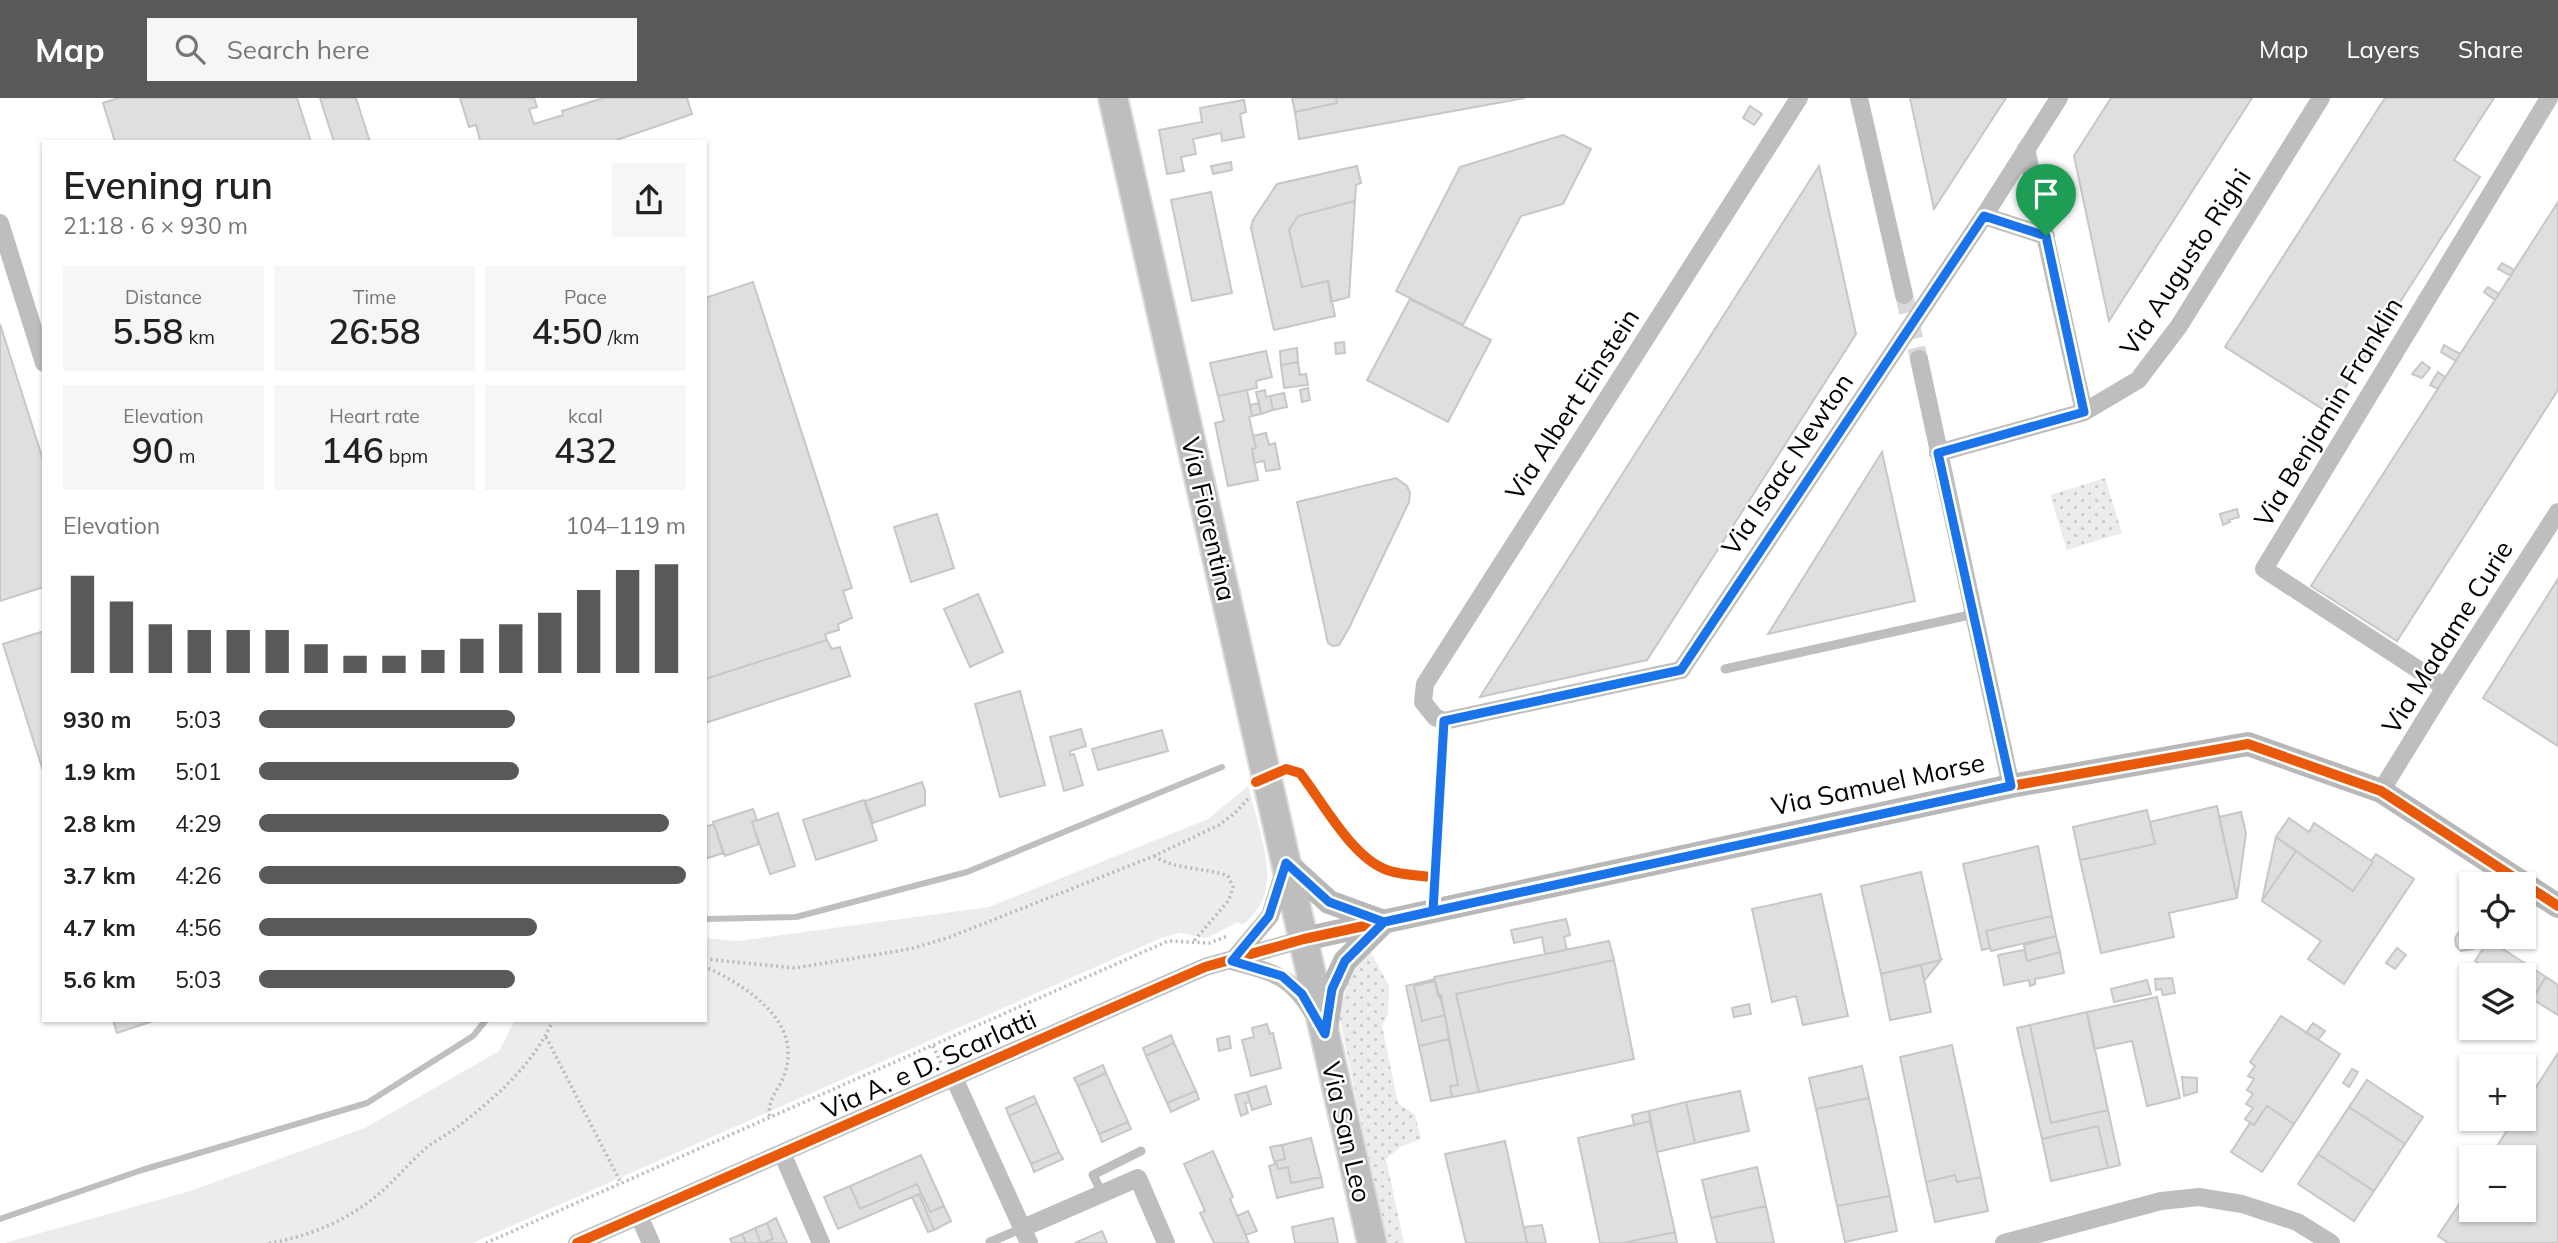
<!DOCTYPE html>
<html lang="en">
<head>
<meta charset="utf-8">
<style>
	:root { --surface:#fff; --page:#f6f6f6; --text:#222; --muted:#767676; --accent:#595959 }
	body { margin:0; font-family:Mulish,sans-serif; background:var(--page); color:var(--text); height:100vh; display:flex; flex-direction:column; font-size:26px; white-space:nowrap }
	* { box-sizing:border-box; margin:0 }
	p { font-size:23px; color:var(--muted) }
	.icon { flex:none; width:38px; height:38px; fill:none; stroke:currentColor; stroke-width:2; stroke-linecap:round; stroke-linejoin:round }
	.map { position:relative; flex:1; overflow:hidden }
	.side { position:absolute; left:42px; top:42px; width:665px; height:882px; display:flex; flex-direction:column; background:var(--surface); border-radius:0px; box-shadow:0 2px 5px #0004 }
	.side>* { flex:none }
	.fabs { position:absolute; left:2459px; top:774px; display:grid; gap:14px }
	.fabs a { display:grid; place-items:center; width:77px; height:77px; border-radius:0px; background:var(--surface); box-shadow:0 2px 5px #0004; font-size:35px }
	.pin { position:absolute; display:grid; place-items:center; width:60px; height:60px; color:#fff; margin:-72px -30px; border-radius:50% 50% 50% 0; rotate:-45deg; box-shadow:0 0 7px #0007 }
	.pin .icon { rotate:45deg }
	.round { display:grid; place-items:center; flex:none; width:74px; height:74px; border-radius:0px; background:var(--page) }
	.overview { display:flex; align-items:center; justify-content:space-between; height:119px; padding:0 21px }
	h1 { font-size:38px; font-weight:600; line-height:52px }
	.metrics { display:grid; grid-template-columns:repeat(3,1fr); gap:10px; height:119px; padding:7px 21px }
	.metrics div { display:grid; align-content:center; border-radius:0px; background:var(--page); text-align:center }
	.metrics b { font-size:35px; font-weight:600 }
	.metrics small { font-size:19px; font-weight:400 }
	.metrics p { font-size:19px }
	.chart { height:196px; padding:14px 21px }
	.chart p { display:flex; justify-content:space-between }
	.chart svg { width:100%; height:126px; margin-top:7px; stroke:var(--accent); stroke-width:6 }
	ul { padding:0 21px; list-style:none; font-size:23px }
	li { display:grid; grid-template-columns:112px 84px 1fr; align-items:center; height:52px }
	li i { height:18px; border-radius:9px; background:var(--accent) }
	header { display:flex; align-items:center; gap:42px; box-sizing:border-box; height:98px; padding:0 35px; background:var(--accent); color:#fff }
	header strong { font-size:33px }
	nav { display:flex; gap:38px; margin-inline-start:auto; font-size:24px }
	.search { width:490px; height:63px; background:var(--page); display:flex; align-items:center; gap:18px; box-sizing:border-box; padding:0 24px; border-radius:0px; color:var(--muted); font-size:26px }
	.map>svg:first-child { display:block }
</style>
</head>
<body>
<header>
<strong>Map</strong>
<div class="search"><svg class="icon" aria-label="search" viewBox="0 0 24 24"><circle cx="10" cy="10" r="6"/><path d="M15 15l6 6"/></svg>Search here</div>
<nav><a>Map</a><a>Layers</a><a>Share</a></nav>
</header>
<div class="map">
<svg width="2558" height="1145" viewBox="0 0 2558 1145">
	<defs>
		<pattern id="grass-dots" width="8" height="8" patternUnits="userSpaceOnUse" patternTransform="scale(1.75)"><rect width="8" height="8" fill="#ececec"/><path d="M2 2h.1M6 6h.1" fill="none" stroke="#c9c9c9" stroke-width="1.8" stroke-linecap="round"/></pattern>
	</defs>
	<rect width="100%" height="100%" fill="#fff"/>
	<path fill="url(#grass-dots)" d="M2105,380L2122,435L2067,452L2050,397Z
		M1368,849L1389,888L1388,916L1382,928L1398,1005L1415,1017L1421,1041L1400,1049L1386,1061L1404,1145H1387L1340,922C1344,889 1349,876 1368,849Z"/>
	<path fill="#ececec" d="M1248,688C1255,718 1276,772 1263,801C1259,811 1251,819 1243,827L1238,824L1207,840L1180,835L1161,840L473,1145H5L190,1093L365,1030L499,953L515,922H705V840L738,843L989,809L1208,721Z"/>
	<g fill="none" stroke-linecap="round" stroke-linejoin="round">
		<path stroke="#bfbfbf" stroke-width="6" d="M705,821L796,819L967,774L1222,669
			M0,1121L142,1072L367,1005L473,938L486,922"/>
	</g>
	<path fill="#dfdfdf" stroke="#c7c7c7" stroke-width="2" d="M118,0H297L311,44H115L103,5Z
		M320,0H356L370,44H334Z
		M460,0H534L537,9L529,11L534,26L563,17L562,13L603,0H687L692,16L611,44H477L480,42L476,27L469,29Z
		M1292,0H1336L1337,5L1295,14Z
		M1336,0H1525L1299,41L1295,14L1337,5Z
		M1910,0H2006L1934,111Z
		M2111,0H2252L2109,223L2074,58Z
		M2385,0H2494L2454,62L2480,79L2329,315L2225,249Z
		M1244,2L1246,14L1240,16L1244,39L1222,43L1221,35L1193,41L1196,56L1181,59L1184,73L1167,76L1159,32L1202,24L1200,10Z
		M1750,8L1762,16L1754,27L1743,20Z
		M1563,37L1591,51L1563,106L1521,118L1463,227L1396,193L1460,69Z
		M1231,64L1232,72L1213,76L1211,68Z
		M1357,68L1361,85L1356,87L1355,103L1298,118L1289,132L1302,189L1328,183L1335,218L1274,232L1251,130L1253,122L1277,86Z
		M1819,68L1856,236L1647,562L1480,599Z
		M1211,94L1232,195L1192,203L1171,102Z
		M1355,103L1349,199L1331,204L1328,183L1302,189L1289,132L1298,118Z
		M2558,104V292L2397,543L2311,488Z
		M2502,165L2514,172L2511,178L2498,171Z
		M753,184L852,490L843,493L852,520L838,526L839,532L825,536L827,542L705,581V200Z
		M2488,189L2499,196L2495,202L2484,194Z
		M1410,201L1491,242L1448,324L1367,282Z
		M0,226L44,365V489L0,503Z
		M1344,244L1345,255L1336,256L1335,245Z
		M2444,247L2460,256L2456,263L2441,254Z
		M1297,250L1298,264L1281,267L1280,253Z
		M1266,253L1272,279L1256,283L1257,290L1218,298L1210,265Z
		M1298,264L1300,277L1306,276L1308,287L1284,290L1281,267Z
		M2422,264L2430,270L2422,280L2412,276Z
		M2438,274L2445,279L2438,291L2430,287Z
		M1308,290L1310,302L1302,304L1300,292Z
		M1247,292L1252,318L1249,319L1256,350L1252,351L1258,382L1228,388L1215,325L1224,323L1218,298Z
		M1265,292L1266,299L1270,298L1273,312L1261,316L1256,294Z
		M1284,295L1287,309L1273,312L1270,298Z
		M1259,305L1261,316L1252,318L1250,307Z
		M1266,335L1269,347L1275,345L1280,371L1266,373L1264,363L1254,365L1252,351L1256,350L1253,338Z
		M1882,354L1915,503L1768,536Z
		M1396,380L1407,388L1410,395L1409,404L1349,530L1339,547L1333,548L1328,545L1326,536L1297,404Z
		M2237,411L2239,419L2229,422L2230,424L2223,427L2220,416Z
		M937,416L954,470L911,484L894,429Z
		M2558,481V648L2483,600Z
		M978,496L1003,554L970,569L944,511Z
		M44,533V676L3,546Z
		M827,542L832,551L840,549L850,578L705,625V581Z
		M1020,593L1045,687L1000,699L975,606Z
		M1081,631L1086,648L1070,653V657L1074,656L1083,687L1064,693L1050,639Z
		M1162,632L1168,653L1098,672L1092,651Z
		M922,684L925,692V707L873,725L865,703Z
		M864,702L877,742L816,762L803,722Z
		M2217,708L2237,800L2169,815L2174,839L2101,855L2080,762L2155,746L2150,724Z
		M753,711L757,722L752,724L759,746L725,758L713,724Z
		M2147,712L2155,746L2080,762L2073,729Z
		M2241,714L2246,735L2237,800L2219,719Z
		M778,715L795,768L770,776L752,724Z
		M2289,720L2309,734L2314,725L2373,764L2353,793L2276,739Z
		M714,726L723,755L705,761V729Z
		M2276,739L2296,753L2262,803Z
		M2038,748L2052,818L1986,833L1990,850L1982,852L1963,766Z
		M2296,753L2353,793L2373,764L2371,763L2376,756L2414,781L2344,886L2308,861L2321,843L2262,803Z
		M1921,774L1941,862L1881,876L1861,788Z
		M1821,796L1848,918L1803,927L1796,898L1772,904L1752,811Z
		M2052,818L2056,838L1991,853L1986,833Z
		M1566,821L1570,837L1564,839L1567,852L1545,856L1542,839L1514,845L1511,832Z
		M2468,832L2471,833V838H2475L2477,845L2473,851L2461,853L2456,848L2455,840L2459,834Z
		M2056,838L2060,854L2027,863L2024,847Z
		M2489,842L2546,879L2532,901L2524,895V877H2496L2475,863Z
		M1609,843L1614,862L1456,896L1479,994L1452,999L1450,988L1458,987L1441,897L1438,898L1434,879Z
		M2397,850L2406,857L2395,871L2386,865Z
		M2024,852L2027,863L2060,854L2064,875L2035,881V886L2030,888L2029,882L2004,887L1998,857Z
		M1614,862L1634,961L1479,994L1456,896Z
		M1941,862L1924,883L1921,867Z
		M1921,867L1931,914L1890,922L1881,876Z
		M2546,879L2558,887V917L2532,901Z
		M2172,880L2175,895L2163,897L2161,891L2156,892L2155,881Z
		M1435,881V883L1414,888L1422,923L1445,917L1449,941L1419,948L1406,888Z
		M2147,882L2151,896L2114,904L2111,891Z
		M1435,883L1445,917L1422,923L1414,888Z
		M2157,899L2180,1000L2147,1008L2132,943L2094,951L2087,914Z
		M1749,906L1751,916L1734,919L1732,910Z
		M2087,914L2108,1012L2051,1025L2030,927Z
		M2281,918L2340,956L2294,1026L2267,1008L2254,1027L2245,1021L2253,1010L2246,1006L2253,996L2247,992L2254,981L2248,978L2255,968L2250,964Z
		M113,922H156L117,935Z
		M2313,925L2325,933L2318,942L2306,935Z
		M1267,926L1270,936L1273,935L1281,970L1251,978L1242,942L1254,939L1252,930Z
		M2030,927L2051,1025L2108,1012L2120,1067L2108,1070L2098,1028L2042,1041L2017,930Z
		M1171,937L1174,945L1146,958L1143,950Z
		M1229,938L1231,950L1219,953L1217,941Z
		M1449,941L1458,987L1450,988L1452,999L1431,1003L1419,948Z
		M1174,945L1196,993L1167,1005L1146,958Z
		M1952,947L1981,1079L1957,1084L1955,1077L1926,1084L1900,959Z
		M2558,955V1145H2448L2438,1138L2471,1088V1111H2524V1059H2490L2515,1020H2524V1008Z
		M1103,967L1106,975L1078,988L1074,980Z
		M1862,968L1869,1000L1816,1011L1809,980Z
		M2352,971L2358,974L2349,989L2343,985Z
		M1106,975L1128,1024L1099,1036L1078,988Z
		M2182,979L2197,980V994L2184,998Z
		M2367,982L2423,1019L2405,1046L2349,1009Z
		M1266,988L1271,1006L1252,1012L1247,994Z
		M1196,993L1199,1001L1171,1014L1167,1005Z
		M1740,993L1749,1033L1695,1045L1686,1004Z
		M1247,994L1250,1004L1245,1005L1248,1015L1241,1018L1235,997Z
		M1034,998L1037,1005L1009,1018L1006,1010Z
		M1869,1000L1890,1098L1837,1108L1816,1011Z
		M1686,1004L1695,1045L1657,1054L1649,1013Z
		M1037,1005L1059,1054L1031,1066L1009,1018Z
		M2267,1008L2294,1026L2262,1074L2231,1054L2250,1025L2254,1027Z
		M2349,1009L2405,1046L2374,1093L2318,1056Z
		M1649,1013L1650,1023L1634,1027L1632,1017Z
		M1650,1023L1675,1134L1623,1145H1600L1578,1040Z
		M1128,1024L1131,1031L1102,1044L1099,1036Z
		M2098,1028L2108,1070L2051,1083L2042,1041Z
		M1311,1040L1321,1079L1291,1085L1288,1069L1278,1071L1276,1063L1285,1061L1282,1047Z
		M1505,1043L1527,1145H1466L1445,1056Z
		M1282,1047L1285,1061L1276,1063L1278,1071L1288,1069L1291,1085L1321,1079L1323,1089L1277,1100L1269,1068L1275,1066L1270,1049Z
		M1213,1053L1233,1099L1230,1101L1249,1145H1214L1200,1115L1205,1113L1184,1066Z
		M1059,1054L1063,1061L1034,1074L1031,1066Z
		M2318,1056L2374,1093L2354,1123L2298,1086Z
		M921,1057L944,1108L930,1114L917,1086L860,1111L850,1088Z
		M1757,1069L1766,1108L1711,1120L1702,1082Z
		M1955,1077L1957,1084L1981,1079L1988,1113L1935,1124L1926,1084Z
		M917,1086L930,1114L944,1108L951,1123L934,1132L919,1096L838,1131L824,1099L850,1088L860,1111Z
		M919,1096L934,1132L928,1134L912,1099Z
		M1890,1098L1897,1133L1845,1144L1837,1108Z
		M1766,1108L1774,1145H1717L1711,1120Z
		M1248,1113L1257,1133L1246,1137L1237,1118Z
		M776,1120L787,1145H763L773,1141L767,1125Z
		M1333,1120L1338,1145H1295L1292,1129Z
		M767,1125L773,1141L761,1145L755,1130Z
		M1542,1127L1546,1145H1527L1524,1129Z
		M755,1130L761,1145H746L742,1136Z
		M1102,1133L1107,1145H1075Z
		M1675,1134L1677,1145H1623Z
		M742,1136L746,1145H732L730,1141Z"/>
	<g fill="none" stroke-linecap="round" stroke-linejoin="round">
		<path stroke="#d9d9d9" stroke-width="18" stroke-dasharray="18 9" stroke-linecap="butt" d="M1904,197L1919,261"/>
		<defs>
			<path id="primary" d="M1113,0L1372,1145"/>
		</defs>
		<use href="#primary" stroke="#dbdbdb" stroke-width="32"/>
		<path stroke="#b9b9b9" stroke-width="3.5" stroke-dasharray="2 3.5" stroke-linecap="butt" d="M1154,758C1175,772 1204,769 1228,778L1233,789L1229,802L1194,843
			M705,861L795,870L910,851L950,839L1154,758L1219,727L1235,715L1248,701
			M705,866L708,870C747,889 802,923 785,975C779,993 766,1001 770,1021
			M546,939L621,1085
			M933,948L941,965
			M269,1145C309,1139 350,1121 380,1095C396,1081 410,1064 426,1050C435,1043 445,1038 453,1032C492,1003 533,968 553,922
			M486,1145L1168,843L1210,845L1227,838"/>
		<path stroke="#bebebe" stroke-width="9" d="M1725,571L1974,516
			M1102,1095L1093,1077L1141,1053
			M990,1144L1023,1130"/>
		<path stroke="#bebebe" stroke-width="18" d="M1859,0L1904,197
			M2026,51L2084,314
			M1984,118L2046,138
			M0,125L44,265
			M1919,261L2011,688
			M1938,355L2084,314L2138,282L2179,228L2321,0
			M1681,572L1444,623L1435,619L1423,604L1425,586L1799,0
			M2445,589L2264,471L2549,0
			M2381,693L2445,589L2558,414
			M1285,770L1270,818L1232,863C1273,875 1290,876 1313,915
			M954,980L1029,1145
			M782,1055L821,1145
			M639,1118L651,1145
			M1023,1130L1138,1080L1166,1145
			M577,1145L1205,869L1304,841
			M2004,1145L2161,1103L2199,1099L2242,1106L2297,1124L2331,1145"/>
		<path stroke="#b8b8b8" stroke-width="24" d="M1286,765L1329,804L1384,824L1345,863L1332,891L1326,932
			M1304,841L2011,688L2248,646L2381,693L2558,808"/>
		<use href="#primary" stroke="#bebebe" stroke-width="28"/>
		<path stroke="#bebebe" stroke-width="18" d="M1681,572L1984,118L2059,0"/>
		<defs>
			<path id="cycleway" d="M1256,684L1286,671L1300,675C1322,703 1352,760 1387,772C1402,777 1419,778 1435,779
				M1433,813L1444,623
				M577,1145L1205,869L1304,841L2011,688L2248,646L2381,693L2558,808"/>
		</defs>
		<use href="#cycleway" stroke="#fff" stroke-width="15"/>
		<use href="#cycleway" stroke="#e8590c" stroke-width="10"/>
	</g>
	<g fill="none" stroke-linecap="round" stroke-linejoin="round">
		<defs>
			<path id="route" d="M2046,138L1984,118L1681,572L1444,623L1433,813L1384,824L1329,804L1286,765L1269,818L1232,863L1282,878L1302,896L1325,936L1332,891L1345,863L1384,824L2011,688L1938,355L2084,314L2046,138"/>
		</defs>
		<use href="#route" stroke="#fff" stroke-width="14"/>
		<use href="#route" stroke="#1a73e8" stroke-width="9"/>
	</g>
	<g text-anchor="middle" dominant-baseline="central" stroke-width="5" stroke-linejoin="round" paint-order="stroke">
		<g font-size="26" fill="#000" stroke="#fff">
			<text transform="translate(2185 164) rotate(-57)">Via Augusto Righi</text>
			<text transform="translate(1572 306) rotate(-57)">Via Albert Einstein</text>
			<text transform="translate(2328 314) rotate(-59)">Via Benjamin Franklin</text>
			<text transform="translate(1787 366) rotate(-56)">Via Isaac Newton</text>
			<text transform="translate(1209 421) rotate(77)">Via Fiorentina</text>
			<text transform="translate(2447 539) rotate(-58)">Via Madame Curie</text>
			<text transform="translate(1878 686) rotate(-12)">Via Samuel Morse</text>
			<text transform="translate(929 966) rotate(-24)">Via A. e D. Scarlatti</text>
			<text transform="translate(1347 1034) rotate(77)">Via San Leo</text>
		</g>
	</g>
</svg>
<div class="fabs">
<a><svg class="icon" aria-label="locate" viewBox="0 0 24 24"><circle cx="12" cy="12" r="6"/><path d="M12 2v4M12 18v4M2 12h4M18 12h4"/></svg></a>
<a><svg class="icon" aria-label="layers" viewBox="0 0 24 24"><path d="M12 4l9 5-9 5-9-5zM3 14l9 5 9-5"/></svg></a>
<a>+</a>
<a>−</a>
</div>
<div class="pin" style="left:2046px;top:138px;background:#1e9e55"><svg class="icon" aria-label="arrive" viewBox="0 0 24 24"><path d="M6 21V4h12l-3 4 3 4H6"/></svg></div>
<section class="side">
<div class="overview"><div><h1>Evening run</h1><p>21:18 · 6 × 930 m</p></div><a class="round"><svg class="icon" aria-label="share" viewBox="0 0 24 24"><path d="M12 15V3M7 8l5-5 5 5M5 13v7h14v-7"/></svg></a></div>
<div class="metrics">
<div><p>Distance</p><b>5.58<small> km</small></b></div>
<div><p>Time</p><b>26:58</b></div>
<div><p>Pace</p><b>4:50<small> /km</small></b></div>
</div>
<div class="metrics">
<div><p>Elevation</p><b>90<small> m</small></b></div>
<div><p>Heart rate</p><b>146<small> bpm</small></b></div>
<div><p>kcal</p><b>432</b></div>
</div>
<div class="chart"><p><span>Elevation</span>104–119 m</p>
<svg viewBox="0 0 160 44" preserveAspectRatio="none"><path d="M5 44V10M15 44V19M25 44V27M35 44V29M45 44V29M55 44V29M65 44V34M75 44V38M85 44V38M95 44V36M105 44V32M115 44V27M125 44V23M135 44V15M145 44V8M155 44V6"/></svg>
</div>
<ul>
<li><b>930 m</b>5:03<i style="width:60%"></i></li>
<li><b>1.9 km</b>5:01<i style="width:61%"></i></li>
<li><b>2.8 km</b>4:29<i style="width:96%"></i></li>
<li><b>3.7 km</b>4:26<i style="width:100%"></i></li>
<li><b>4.7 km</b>4:56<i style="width:65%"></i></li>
<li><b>5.6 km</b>5:03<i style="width:60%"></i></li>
</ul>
</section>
</div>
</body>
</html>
